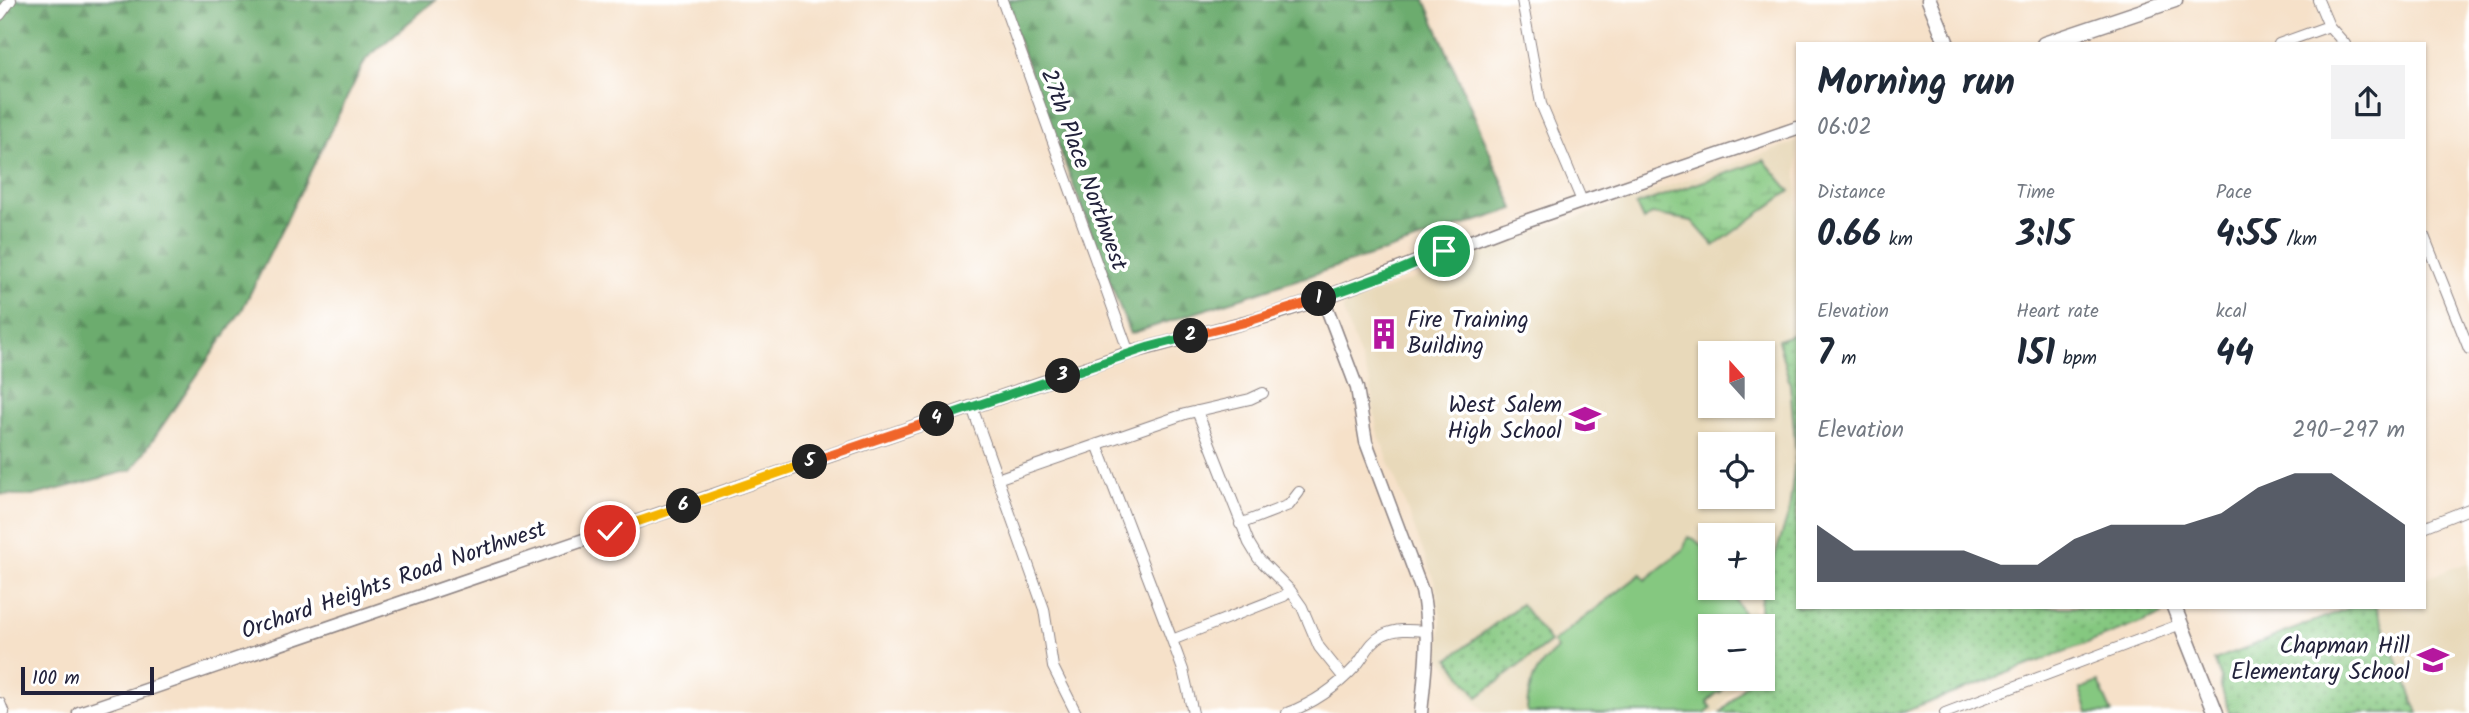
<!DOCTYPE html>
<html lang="en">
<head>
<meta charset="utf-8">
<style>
	:root { --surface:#fff; --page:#f2f2f3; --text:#1f2937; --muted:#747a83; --accent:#111827 }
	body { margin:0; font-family:Kalam,sans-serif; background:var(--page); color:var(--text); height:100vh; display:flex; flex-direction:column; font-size:26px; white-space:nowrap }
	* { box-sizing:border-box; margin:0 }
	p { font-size:23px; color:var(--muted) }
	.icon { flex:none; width:38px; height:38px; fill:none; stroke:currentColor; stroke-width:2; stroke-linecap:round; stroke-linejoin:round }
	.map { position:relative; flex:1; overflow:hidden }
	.drawer { position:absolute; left:1796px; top:42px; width:630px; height:567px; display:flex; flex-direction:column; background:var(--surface); border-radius:0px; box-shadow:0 2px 5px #0004 }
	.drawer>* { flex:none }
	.needle { width:46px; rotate:339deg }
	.controls { position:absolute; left:1698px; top:341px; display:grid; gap:14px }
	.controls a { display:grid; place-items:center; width:77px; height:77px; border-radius:0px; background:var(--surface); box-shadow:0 2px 5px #0004; font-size:35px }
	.scale { position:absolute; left:21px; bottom:18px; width:133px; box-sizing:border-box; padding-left:7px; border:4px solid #22223b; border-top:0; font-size:19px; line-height:24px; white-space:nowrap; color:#22223b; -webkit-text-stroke:5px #fff; paint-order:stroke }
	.pin { position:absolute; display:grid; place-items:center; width:60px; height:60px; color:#fff; margin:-30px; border:4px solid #fff; border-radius:50%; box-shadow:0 2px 7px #0007 }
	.km { position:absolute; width:35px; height:35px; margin:-18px; border-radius:50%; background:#222; color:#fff; font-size:19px; line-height:35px; text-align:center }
	.round { display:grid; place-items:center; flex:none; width:74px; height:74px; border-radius:0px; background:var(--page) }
	.summary { display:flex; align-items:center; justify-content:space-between; height:119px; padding:0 21px }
	h1 { font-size:38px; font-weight:800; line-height:52px }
	.metrics { display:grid; grid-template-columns:repeat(3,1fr); gap:10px; height:119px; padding:7px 21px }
	.metrics div { display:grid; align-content:center }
	.metrics b { font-size:35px; font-weight:800 }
	.metrics small { font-size:19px; font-weight:400 }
	.metrics p { font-size:19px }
	.chart { height:196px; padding:14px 21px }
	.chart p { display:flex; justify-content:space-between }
	.chart svg { width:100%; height:126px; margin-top:7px; fill:var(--accent); opacity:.7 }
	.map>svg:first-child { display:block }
</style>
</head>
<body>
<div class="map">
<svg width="2469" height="713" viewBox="0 0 2469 713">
	<defs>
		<pattern id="forest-firs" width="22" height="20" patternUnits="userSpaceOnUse" patternTransform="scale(1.75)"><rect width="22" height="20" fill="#6cac6e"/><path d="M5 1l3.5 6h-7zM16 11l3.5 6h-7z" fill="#588c5c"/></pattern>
		<pattern id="wetland-marsh" width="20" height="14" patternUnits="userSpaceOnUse" patternTransform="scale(1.75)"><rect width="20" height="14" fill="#85c880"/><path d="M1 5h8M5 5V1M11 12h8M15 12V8" fill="none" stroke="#6ca26a"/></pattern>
		<pattern id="park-dots" width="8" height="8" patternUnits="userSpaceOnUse" patternTransform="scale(1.75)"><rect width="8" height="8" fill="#85c880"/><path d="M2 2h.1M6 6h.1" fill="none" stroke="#6ca26a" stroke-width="1.8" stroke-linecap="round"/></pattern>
	</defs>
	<rect width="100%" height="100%" fill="#fff"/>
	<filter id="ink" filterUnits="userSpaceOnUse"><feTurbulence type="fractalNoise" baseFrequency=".0143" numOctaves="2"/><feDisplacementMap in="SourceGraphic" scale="14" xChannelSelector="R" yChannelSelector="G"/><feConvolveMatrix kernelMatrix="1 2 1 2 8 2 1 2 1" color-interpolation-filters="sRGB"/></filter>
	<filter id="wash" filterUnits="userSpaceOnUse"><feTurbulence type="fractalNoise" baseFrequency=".00686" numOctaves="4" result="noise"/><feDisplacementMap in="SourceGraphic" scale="28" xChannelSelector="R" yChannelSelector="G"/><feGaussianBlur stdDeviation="1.57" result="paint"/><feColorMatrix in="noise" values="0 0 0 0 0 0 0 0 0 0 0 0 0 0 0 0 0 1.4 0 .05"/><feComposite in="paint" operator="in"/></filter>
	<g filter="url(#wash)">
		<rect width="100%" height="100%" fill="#f6e1c9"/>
		<path fill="#e8d9ba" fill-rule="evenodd" d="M1797,142V333L1778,341L1790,384L1796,433L1794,483L1789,512L1760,603L1753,608L1754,626H1710V679H1740L1718,713H1487L1474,701L1440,656L1441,618L1435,583L1377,430L1370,383L1343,311L1344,306L1348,303L1422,276L1486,249ZM1710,354H1762V406H1710ZM1710,444H1762V497H1710ZM1710,536H1762V588H1710Z
			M2469,562V713H2418L2376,607H2424V579Z"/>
		<path fill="#85c880" stroke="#54755e" stroke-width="2" d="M1688,537L1694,539L1710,553V588H1739L1734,597L1747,620L1748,626H1710V679H1731L1720,693L1718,692L1707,702L1711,708L1705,713H1527C1527,685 1536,667 1557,649L1553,642L1641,574L1645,580L1683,550Z
			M2098,682L2112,713H2088L2080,689Z"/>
		<path fill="url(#forest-firs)" stroke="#476754" stroke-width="2" d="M0,0H435L366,59L242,310L132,470L32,496L0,494Z
			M1003,0H1425L1514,209L1130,334Z"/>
		<path fill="url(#wetland-marsh)" stroke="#54755e" stroke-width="2" d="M1764,160L1790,191L1714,246L1692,221L1652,214L1643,220L1636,205Z"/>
		<path fill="url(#park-dots)" stroke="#54755e" stroke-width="2" d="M1797,333V607H2158L2162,615L1901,713H1721L1750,679L1763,678L1760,603L1789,512L1796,453L1790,384L1778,340Z
			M1521,604L1550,642L1478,697L1449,659Z
			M2351,607H2376L2418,713H2229L2220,683L2221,678L2214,660Z"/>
	</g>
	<g filter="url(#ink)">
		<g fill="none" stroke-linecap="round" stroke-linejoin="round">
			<defs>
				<path id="minor" d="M1002,0L1129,353
					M1522,0L1541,104L1582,201
					M2318,0L2329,26L2345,44
					M0,15L11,0
					M2279,44L2329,26
					M2424,236L2469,349
					M972,407L1044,609L1053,667L1076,713
					M1197,411L1249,543L1258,558L1290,590L1302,607L1319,647L1344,678
					M1097,444L1172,640L1183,670L1193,713
					M997,479L1185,414L1250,399L1263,393
					M1240,524L1289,505L1299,492
					M2424,527L2469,509
					M1172,640L1284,596L1290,590
					M0,703L4,713
					M1287,713C1314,703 1335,689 1355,667C1365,656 1369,642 1383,635C1397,628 1413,630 1427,631
					M1945,713L2181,624"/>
				<path id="tertiary" d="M1323,298L1357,388L1366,442L1422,591C1431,631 1425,672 1421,713
					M79,713L1129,353L1268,316L1323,298L1505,228L1797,128"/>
				<path id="secondary" d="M1929,0L1947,44
					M2044,44L2175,0
					M2174,607L2216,713"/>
			</defs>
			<use href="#minor" stroke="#8c8282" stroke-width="12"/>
			<use href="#tertiary" stroke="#8c8282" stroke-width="15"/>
			<use href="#secondary" stroke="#8c8282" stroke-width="17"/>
			<use href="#minor" stroke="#fff" stroke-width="10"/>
			<use href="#tertiary" stroke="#fff" stroke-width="12"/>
			<use href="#secondary" stroke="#fff" stroke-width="14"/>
		</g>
	</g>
	<g fill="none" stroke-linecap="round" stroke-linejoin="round" filter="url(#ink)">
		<defs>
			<path id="split-1" d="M1319,299L1397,271L1444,251"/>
			<path id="split-2" d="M1191,336L1243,323L1319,299"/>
			<path id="split-3" d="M1063,376L1149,347L1191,336"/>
			<path id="split-4" d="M937,419L1063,376"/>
			<path id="split-5" d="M810,462L937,419"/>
			<path id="split-6" d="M684,506L810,462"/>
			<path id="split-7" d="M610,531L684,506"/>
		</defs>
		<use href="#split-1" stroke="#fff" stroke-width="14"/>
		<use href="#split-2" stroke="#fff" stroke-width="14"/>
		<use href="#split-3" stroke="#fff" stroke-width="14"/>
		<use href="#split-4" stroke="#fff" stroke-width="14"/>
		<use href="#split-5" stroke="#fff" stroke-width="14"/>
		<use href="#split-6" stroke="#fff" stroke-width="14"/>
		<use href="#split-7" stroke="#fff" stroke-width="14"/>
		<use href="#split-1" stroke="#22a559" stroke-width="9"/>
		<use href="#split-2" stroke="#f0652b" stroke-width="9"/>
		<use href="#split-3" stroke="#22a559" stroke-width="9"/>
		<use href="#split-4" stroke="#22a559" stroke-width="9"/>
		<use href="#split-5" stroke="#f0652b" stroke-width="9"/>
		<use href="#split-6" stroke="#f5b400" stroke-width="9"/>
		<use href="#split-7" stroke="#f5b400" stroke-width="9"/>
	</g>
	<defs>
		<symbol id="building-bare" viewBox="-9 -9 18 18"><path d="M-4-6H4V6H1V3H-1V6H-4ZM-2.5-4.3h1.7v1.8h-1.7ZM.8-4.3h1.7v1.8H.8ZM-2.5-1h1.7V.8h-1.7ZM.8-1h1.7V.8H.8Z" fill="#b5179e" stroke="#fff" stroke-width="2.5" paint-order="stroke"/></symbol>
		<symbol id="school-bare" viewBox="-9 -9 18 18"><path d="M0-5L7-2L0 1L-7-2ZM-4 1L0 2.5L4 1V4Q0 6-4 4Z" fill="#b5179e" stroke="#fff" stroke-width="2.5" paint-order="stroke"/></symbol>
	</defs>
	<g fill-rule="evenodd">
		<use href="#building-bare" x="1362" y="312" width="44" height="44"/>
		<use href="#school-bare" x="1563" y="397" width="44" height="44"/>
		<use href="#school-bare" x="2411" y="638" width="44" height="44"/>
	</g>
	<g text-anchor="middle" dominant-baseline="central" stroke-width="7" stroke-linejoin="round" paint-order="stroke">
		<g font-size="23" fill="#22223b" stroke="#fff">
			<text transform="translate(1083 170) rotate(70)">27th Place Northwest</text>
			<text transform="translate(394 581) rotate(-19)">Orchard Heights Road Northwest</text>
		</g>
		<g font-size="23" fill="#22223b" stroke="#fff" text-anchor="end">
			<text x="1407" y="321" text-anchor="start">Fire Training<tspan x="1407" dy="26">Building</tspan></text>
			<text x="1562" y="406">West Salem<tspan x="1562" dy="26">High School</tspan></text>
			<text x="2410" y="647">Chapman Hill<tspan x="2410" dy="26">Elementary School</tspan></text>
		</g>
	</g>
</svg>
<div class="controls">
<a><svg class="needle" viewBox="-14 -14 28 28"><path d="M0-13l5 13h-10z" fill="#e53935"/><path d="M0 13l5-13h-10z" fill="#747a83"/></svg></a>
<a><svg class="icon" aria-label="locate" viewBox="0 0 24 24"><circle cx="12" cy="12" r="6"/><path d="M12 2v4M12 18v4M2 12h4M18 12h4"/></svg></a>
<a>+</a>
<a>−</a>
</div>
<div class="scale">100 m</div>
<div class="pin" style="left:1444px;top:251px;background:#1e9e55"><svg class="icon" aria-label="arrive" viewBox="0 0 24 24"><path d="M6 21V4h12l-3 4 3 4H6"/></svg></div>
<div class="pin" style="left:610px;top:531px;background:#d93025"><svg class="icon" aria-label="check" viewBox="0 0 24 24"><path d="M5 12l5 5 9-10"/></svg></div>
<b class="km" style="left:1319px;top:299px">1</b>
<b class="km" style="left:1191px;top:336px">2</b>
<b class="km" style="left:1063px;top:376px">3</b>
<b class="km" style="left:937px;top:419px">4</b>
<b class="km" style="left:810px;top:462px">5</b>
<b class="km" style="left:684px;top:506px">6</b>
<section class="drawer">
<div class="summary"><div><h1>Morning run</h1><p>06:02</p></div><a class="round"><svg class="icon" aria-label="share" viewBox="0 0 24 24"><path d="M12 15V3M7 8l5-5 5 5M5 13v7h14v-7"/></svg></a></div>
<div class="metrics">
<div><p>Distance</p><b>0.66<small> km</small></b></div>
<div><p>Time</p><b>3:15</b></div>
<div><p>Pace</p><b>4:55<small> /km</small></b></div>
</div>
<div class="metrics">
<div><p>Elevation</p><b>7<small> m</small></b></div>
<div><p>Heart rate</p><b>151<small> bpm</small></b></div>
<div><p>kcal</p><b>44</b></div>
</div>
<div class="chart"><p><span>Elevation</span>290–297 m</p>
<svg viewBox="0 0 160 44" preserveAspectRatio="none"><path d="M0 44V24L10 33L20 33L30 33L40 33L50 38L60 38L70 29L80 24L90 24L100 24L110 20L120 11L130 6L140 6L150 15L160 24V44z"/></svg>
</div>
</section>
</div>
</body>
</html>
